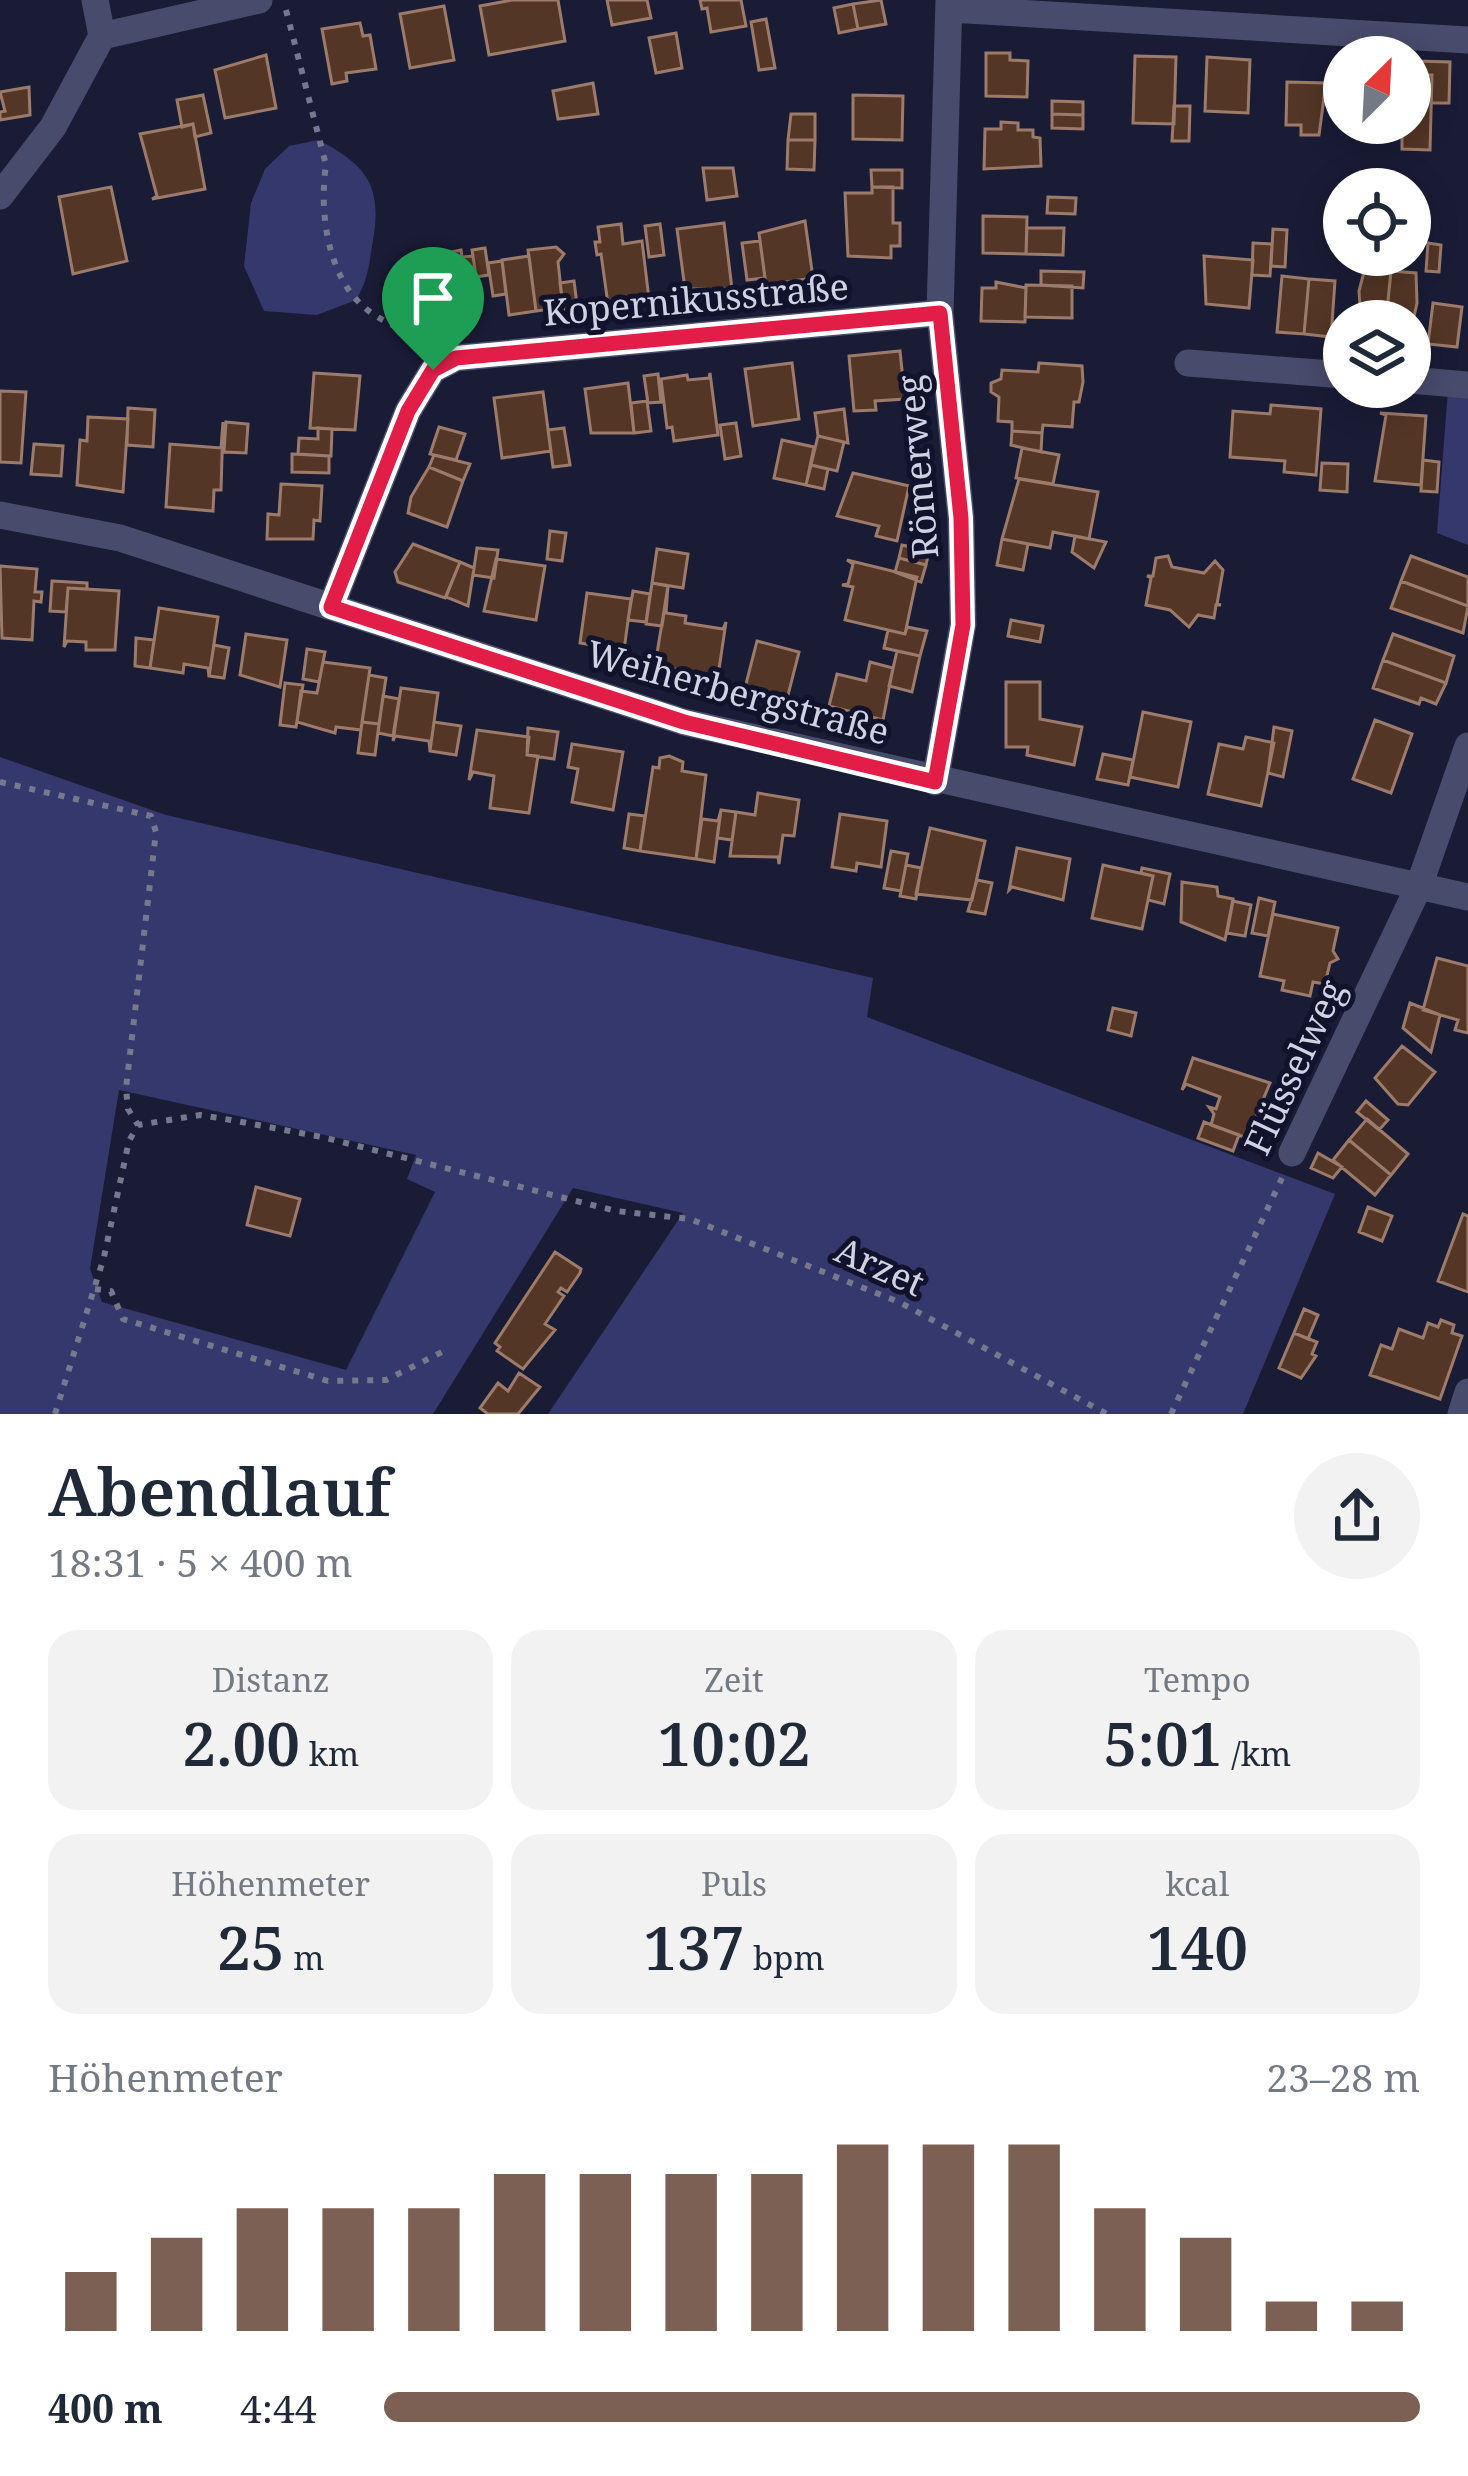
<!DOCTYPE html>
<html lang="de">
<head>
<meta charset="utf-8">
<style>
	:root { --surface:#fff; --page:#f2f2f3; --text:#1f2937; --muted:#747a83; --accent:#7d6054 }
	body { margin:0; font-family:"Noto Serif",serif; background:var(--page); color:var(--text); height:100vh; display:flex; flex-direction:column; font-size:45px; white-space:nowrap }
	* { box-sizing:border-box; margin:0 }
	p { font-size:39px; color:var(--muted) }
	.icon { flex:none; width:66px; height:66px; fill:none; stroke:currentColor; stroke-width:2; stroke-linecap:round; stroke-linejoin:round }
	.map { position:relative; height:1414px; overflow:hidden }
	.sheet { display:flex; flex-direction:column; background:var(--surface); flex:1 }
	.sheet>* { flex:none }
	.needle { width:78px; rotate:24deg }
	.tools { position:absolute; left:1323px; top:36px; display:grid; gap:24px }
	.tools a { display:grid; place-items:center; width:108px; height:108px; border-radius:50%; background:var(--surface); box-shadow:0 6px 30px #0003; font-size:60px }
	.pin { position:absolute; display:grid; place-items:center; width:102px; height:102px; color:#fff; margin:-123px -51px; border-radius:50% 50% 50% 0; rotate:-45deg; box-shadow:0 0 12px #0007 }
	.pin .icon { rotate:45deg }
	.round { display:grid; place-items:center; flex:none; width:126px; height:126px; border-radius:63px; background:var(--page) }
	.summary { display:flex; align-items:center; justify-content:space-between; height:204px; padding:0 48px }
	h1 { font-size:66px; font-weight:600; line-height:90px }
	.figures { display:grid; grid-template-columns:repeat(3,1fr); gap:18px; height:204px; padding:12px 48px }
	.figures div { display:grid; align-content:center; border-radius:30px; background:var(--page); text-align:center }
	.figures b { font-size:60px; font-weight:600 }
	.figures small { font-size:33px; font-weight:400 }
	.figures p { font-size:33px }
	.chart { height:336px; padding:24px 48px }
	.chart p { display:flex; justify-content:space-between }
	.chart svg { width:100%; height:216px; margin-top:12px; stroke:var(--accent); stroke-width:6 }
	ul { padding:0 48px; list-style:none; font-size:39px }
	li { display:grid; grid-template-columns:192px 144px 1fr; align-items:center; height:90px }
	li i { height:30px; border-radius:15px; background:var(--accent) }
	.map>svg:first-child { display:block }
</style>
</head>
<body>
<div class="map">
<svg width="1468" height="1414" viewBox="0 0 1468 1414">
	<rect width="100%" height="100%" fill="#1a1c36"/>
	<path fill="#35386c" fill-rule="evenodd" d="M318,140C370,166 383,189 372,246C369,267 367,282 356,300L317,315L264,311L244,266L251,203L265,169L289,146Z
		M1448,390L1468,392V545L1437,533Z
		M0,757L166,815L873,978L867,1017L1335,1194L1243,1414H548L683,1213L573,1188L433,1414H0ZM119,1090L416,1155L407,1179L435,1192L346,1370L102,1302L90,1269Z"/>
	<path fill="#533626" stroke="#9d7b6a" stroke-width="3" d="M512,0H558L565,41L489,55L480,6Z
		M607,0H647L651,18L612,25Z
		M700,0H741L746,26L711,32L707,8L702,9Z
		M881,0L886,24L858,29L853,4Z
		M853,4L858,29L839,33L834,8Z
		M444,6L454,60L410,68L400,14Z
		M766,19L775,68L759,70L751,22Z
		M360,23L363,36L370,35L376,69L346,73L347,81L332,84L322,29Z
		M676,33L682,68L656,73L649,38Z
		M986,53H1010V60L1028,61L1027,97L986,96Z
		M266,55L276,108L225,118L215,70Z
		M1135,56L1176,57L1174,124L1133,123Z
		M1207,57L1250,60L1248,113L1205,111Z
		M1416,61L1450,62L1449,103H1431L1432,75H1415Z
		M1410,75H1432L1430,150L1402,149V132H1375V123H1410Z
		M1287,82L1326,83L1319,135H1301V125H1286Z
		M593,83L598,114L558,119L553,91Z
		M29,87L30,115L0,120V112L5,111L0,92Z
		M203,95L211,133L195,137L193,124L182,127L177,100Z
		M853,95L903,96L902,140L853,139Z
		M1052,101L1083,102V115L1052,114Z
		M1174,106H1190L1189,141H1172Z
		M791,114H815V140H788Z
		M1052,114L1083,115V129L1052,128Z
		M1001,122L1018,123V130H1033V137L1040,138L1041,166L984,169L985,129H1001Z
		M193,124L205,189L152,199L157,196L140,134Z
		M788,140H815L814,170L787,169Z
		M703,168H733L737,196L707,200Z
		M871,170H902V188L872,187Z
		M111,187L127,261L73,274L59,197Z
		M872,187H893V223H900V246H891V258L848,256L845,193H872Z
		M1048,197L1076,198L1075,214L1047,213Z
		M983,216L1027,217L1026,254L983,253Z
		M805,221L813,278L766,285L759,233Z
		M724,223L732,289H685L677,229Z
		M621,224L623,244L642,241L649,299L608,304L601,254L597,255L595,242H600L598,227Z
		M660,224L664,255L649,257L645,226Z
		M1027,228H1064L1063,255L1026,254Z
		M1273,229L1287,230L1285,267L1271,266Z
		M760,241L765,278L747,280L742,243Z
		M1253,243L1272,244L1270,276L1252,275Z
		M1428,243L1441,245L1439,272L1426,271Z
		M556,247L564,254L558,262L563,307L536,311L528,250Z
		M485,248L489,275L476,277L472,250Z
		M461,250L462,257L473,256L481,311L451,316V322L441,254Z
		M529,256L536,311L509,315L502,260Z
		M1204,256L1253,260L1249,308L1206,304Z
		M502,261L506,294L493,296L488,263Z
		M414,264L417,293L404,295L400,267Z
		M443,264L451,322L422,326L415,275L426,273L425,267Z
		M1365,268L1391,271L1386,321H1361L1359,291Z
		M1041,271L1084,272L1083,288L1041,285Z
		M1391,271L1416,273L1417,303L1411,330L1410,321H1386Z
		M1282,276L1309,279L1304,334L1277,332Z
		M1309,279L1335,281L1331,337L1304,334Z
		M574,281L578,312L564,314L560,283Z
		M996,282L1026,288L1025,322L981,321L982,288H996Z
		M1026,285L1072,286V318L1025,317Z
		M1433,303L1462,307L1457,347L1428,344Z
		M900,351L905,399L875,401L876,410L854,411L849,356Z
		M792,363L799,419L753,426L745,369Z
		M1039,363L1082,366L1083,382L1079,402H1074L1072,427L1043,425L1042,433L1012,431V422L998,421L999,397L991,392V383L1001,379L1002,370L1038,372Z
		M314,373L360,376L355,430L310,428Z
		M710,373L718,435L674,441L672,427L667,428L661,379L687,375L688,380L709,378Z
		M658,374L661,402L648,403L644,376Z
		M628,383L634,433H591L585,389Z
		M0,391L26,392L21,463L0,462Z
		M543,392L551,451L502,458L494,398Z
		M647,401L651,431L634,433L631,403Z
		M1271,405L1321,409L1316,475L1284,472L1285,461L1230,457L1233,411L1270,414Z
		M128,408L155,410L153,447L127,445Z
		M844,409L848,443L818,436L815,413Z
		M1380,413L1426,416L1421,485L1375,481L1386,415Z
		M88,417L128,419L123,492L77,485L80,440L87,441Z
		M223,422L221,490H214L213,511L166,507L170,444L221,448Z
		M226,422L248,424L246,453L224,452Z
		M736,423L741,456L725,459L720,425Z
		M439,427L465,434L456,460L430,454Z
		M318,428L332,429L331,456L298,454L299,438L318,439Z
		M564,428L570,465L553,467L548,430Z
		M1012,431L1042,433L1041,452L1011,445Z
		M818,436L844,442L837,471L811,465Z
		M782,440L814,447L806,485L774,478Z
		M34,444L63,446L61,476L31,474Z
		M1022,448L1059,455L1053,484L1016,478Z
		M292,454L329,456V473L292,472Z
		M434,455L470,464L463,481L429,467Z
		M1423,460L1439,462L1437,492L1421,491Z
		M1322,463L1348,464L1347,492L1320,490Z
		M811,465L828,469L824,489L806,485Z
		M429,467L463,481L447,527L408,513L411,497Z
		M853,473L909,486L897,541L876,536L879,526L837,516Z
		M1019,479L1098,492L1089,539L1053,532L1050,548L1002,539Z
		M281,484L322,486L320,521L314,520L313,539H267L268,514L279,515Z
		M550,531L566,533L562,561L547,559Z
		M1075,536L1106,542L1094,568L1072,552Z
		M1002,539L1028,544L1023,570L997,565Z
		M413,544L460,562L445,598L398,582L395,572Z
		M902,545L929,551L926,565L899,558Z
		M477,548L498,550L494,578L473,575Z
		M657,549L688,554L683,588L652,583Z
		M1168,556L1172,567L1204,573L1215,561L1223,570L1217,604L1221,605H1216L1214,618L1198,615L1189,627L1170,610L1146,605L1151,578L1147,576H1153L1156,558Z
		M1411,556L1468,577V606L1401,581Z
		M899,558L926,565L921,582L895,572Z
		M496,559L545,566L536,620L484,611Z
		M847,560L917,577L905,634L845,620L853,587L842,585L848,584L853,564Z
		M460,562L474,568L468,606L446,597Z
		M0,566L37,569L35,592H42L41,602L34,601L32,640L2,638Z
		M52,581L87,583V589L68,588L66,612L50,611Z
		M1401,581L1468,606L1463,633L1391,608Z
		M652,583L668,586L662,626L646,624Z
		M668,586L666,613L686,616L685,623L723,629L726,622L718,676L655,666Z
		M68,588L119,591L115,650H86V642L67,641L64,647Z
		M633,591L650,594L646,622L628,620Z
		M587,593L631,599L624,650L580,643Z
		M159,608L218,617L209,677L208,668L184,664L183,673L150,668Z
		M1011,620L1043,626L1040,642L1008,636Z
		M907,627L927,631L920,656L884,648L888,630L905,634Z
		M246,634L287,640L280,687L240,675Z
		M1393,634L1454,656L1446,683L1383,660Z
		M136,638L154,640L150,668L135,666Z
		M757,641L799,652L787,699L745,688Z
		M214,645L229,648L224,678L209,676Z
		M307,649L325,652L319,682L303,679Z
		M897,651L920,656L912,692L889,686Z
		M1383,660L1446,683L1436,704L1421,698L1419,704L1373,688Z
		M323,662L370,668L361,730L336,727L335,733L297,722L301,691L317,693Z
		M870,662L893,668L883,720L829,706L837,674L866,681Z
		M369,675L386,678L379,724L362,722Z
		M1006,682H1040V719L1082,727L1074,765L1027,755L1028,747H1006Z
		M285,683L303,685L296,727L280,725Z
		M401,688L438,693L430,751L429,741L395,736L393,741Z
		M383,696L399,699L393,736L378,733Z
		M1143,712L1191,722L1178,787L1130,777Z
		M1375,720L1412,734L1391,793L1353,779Z
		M362,722L379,724L375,755L358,753Z
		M434,722L461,726L456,755L430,751Z
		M1274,727L1292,731L1283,777L1268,773Z
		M528,728L558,732L554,759L527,755Z
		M477,730L529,737L527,755L538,756L529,813L490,808L494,776L473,772L469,780Z
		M1246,737L1274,743L1261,806L1208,794L1219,744L1243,749Z
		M572,744L623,752L613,810L572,802L578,769L568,767Z
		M1103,754L1133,760L1128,785L1097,779Z
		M669,756L683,762L682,771L706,775L696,859L640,851L653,767L659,768L660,758Z
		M758,793L799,800L794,836L783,835L779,864L778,857L730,856L736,812L755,815Z
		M721,810L736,812L732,840L717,838Z
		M721,810L714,862L696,859L702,819L718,821Z
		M629,814L645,816L640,851L624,848Z
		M840,814L887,821L881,867L857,863L856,871L832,867Z
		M930,828L985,841L972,900L916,894Z
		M1017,848L1070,859L1063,900L1012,887L1009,890Z
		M891,851L908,854L901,891L884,888Z
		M906,865L921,868L916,899L900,896Z
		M1103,865L1153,876L1142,929L1092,918Z
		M1142,868L1170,874L1164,904L1148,900L1153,876L1141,873Z
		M977,880L992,883L985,914L968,911Z
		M1182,882L1217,887L1218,896L1233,899L1225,940L1181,922Z
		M1259,898L1275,902L1268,936L1252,933Z
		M1233,901L1251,905L1245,936L1227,933Z
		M1273,914L1338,928L1333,951L1338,959L1330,963L1325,984L1313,982L1310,996L1282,990L1284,981L1260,976Z
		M1437,958L1468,966V1033L1455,1030L1458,1020L1423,1010Z
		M1410,1003L1440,1015L1431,1052L1403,1028Z
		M1113,1008L1136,1013L1131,1036L1108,1030Z
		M1402,1046L1435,1072L1408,1105L1398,1104L1375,1078Z
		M1193,1058L1270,1083L1247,1138L1211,1125L1214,1114L1209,1107L1216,1109L1220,1097L1186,1084L1182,1090Z
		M1366,1101L1388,1120L1379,1130L1357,1112Z
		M1367,1119L1408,1154L1391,1175L1349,1140Z
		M1204,1122L1239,1135L1233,1151L1198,1138Z
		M1349,1140L1391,1175L1375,1195L1333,1160Z
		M1318,1153L1342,1167L1333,1178L1311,1168Z
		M256,1187L300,1199L290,1236L247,1225Z
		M1368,1207L1392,1216L1382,1241L1359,1232Z
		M1463,1214L1468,1216V1292L1438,1281Z
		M555,1252L581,1269L580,1273L567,1292L561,1288L558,1292L564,1296L545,1324L555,1330L523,1369L497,1351L500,1347L495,1343Z
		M1304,1309L1318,1315L1308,1339L1294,1333Z
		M1441,1320L1454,1325L1452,1333L1462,1336L1440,1399L1370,1375L1381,1345L1392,1349L1399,1329L1423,1338L1428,1323L1438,1327Z
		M1294,1333L1317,1342L1312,1354L1316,1356L1301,1378L1279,1368Z
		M519,1373L540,1387L518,1414H488L480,1408L498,1383L508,1391Z"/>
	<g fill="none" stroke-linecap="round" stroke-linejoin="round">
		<path stroke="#76788e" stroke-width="6" stroke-dasharray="6 9" stroke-linecap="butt" d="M286,10L326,165C319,211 327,276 365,308C381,322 408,329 419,347
			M0,782L151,816L156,832L126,1088L128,1109L138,1125
			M95,1289L111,1291L123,1319L328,1381L386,1380L442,1352
			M55,1414L104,1257L129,1141L138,1125L200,1115L231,1120L322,1137L616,1211L690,1219L899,1302L1107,1414
			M1171,1414L1282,1178"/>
		<path stroke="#484c6c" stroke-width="27" d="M95,0L102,36
			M950,9L1468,40
			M0,196L53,127L102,36L259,0
			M1188,363L1344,375
			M1410,380L1468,385
			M0,515L120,538L684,722L1468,897
			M331,607L408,411L433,370L456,358L940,313
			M935,782L963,624L961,518L940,313L949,0
			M1292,1153L1419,886L1468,746
			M1461,1414L1468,1392"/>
	</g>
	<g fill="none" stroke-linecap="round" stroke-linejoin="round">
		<defs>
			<path id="route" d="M940,313L961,518L963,625L935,782L684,722L331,607L408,411L433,370L456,358Z"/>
		</defs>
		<use href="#route" stroke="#fff" stroke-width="24"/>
		<use href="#route" stroke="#e11d48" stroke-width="15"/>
	</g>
	<g text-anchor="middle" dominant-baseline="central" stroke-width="10" stroke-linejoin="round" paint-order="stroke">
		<g font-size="36" fill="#cfd2e3" stroke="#11122b">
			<text transform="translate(696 299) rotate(-5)">Kopernikusstraße</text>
			<text transform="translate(917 467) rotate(-95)">Römerweg</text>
			<text transform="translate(738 692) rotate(15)">Weiherbergstraße</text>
			<text transform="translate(1294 1067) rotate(-65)">Flüsselweg</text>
			<text transform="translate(880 1266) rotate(24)">Arzet</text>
		</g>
	</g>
</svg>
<div class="tools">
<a><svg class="needle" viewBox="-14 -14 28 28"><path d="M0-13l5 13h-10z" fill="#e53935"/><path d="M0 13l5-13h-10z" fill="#747a83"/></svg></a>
<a><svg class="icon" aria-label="locate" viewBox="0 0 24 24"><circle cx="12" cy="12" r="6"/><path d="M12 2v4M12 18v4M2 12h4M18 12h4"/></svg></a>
<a><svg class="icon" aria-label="layers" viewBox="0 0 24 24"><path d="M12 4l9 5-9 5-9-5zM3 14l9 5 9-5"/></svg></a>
</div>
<div class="pin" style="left:433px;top:370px;background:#1e9e55"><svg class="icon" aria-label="arrive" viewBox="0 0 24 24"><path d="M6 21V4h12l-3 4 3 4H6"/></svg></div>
</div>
<section class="sheet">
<div class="summary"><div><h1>Abendlauf</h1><p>18:31 · 5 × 400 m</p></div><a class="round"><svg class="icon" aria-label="share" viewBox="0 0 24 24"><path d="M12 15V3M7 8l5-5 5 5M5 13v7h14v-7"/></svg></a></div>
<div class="figures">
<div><p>Distanz</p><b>2.00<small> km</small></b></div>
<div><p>Zeit</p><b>10:02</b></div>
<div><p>Tempo</p><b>5:01<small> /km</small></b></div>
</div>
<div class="figures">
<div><p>Höhenmeter</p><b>25<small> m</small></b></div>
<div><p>Puls</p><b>137<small> bpm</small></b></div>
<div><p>kcal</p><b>140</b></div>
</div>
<div class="chart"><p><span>Höhenmeter</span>23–28 m</p>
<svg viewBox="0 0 160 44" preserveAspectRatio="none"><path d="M5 44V32M15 44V25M25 44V19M35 44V19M45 44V19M55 44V12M65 44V12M75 44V12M85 44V12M95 44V6M105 44V6M115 44V6M125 44V19M135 44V25M145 44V38M155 44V38"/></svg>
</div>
<ul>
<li><b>400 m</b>4:44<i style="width:100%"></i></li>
</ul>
</section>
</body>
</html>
